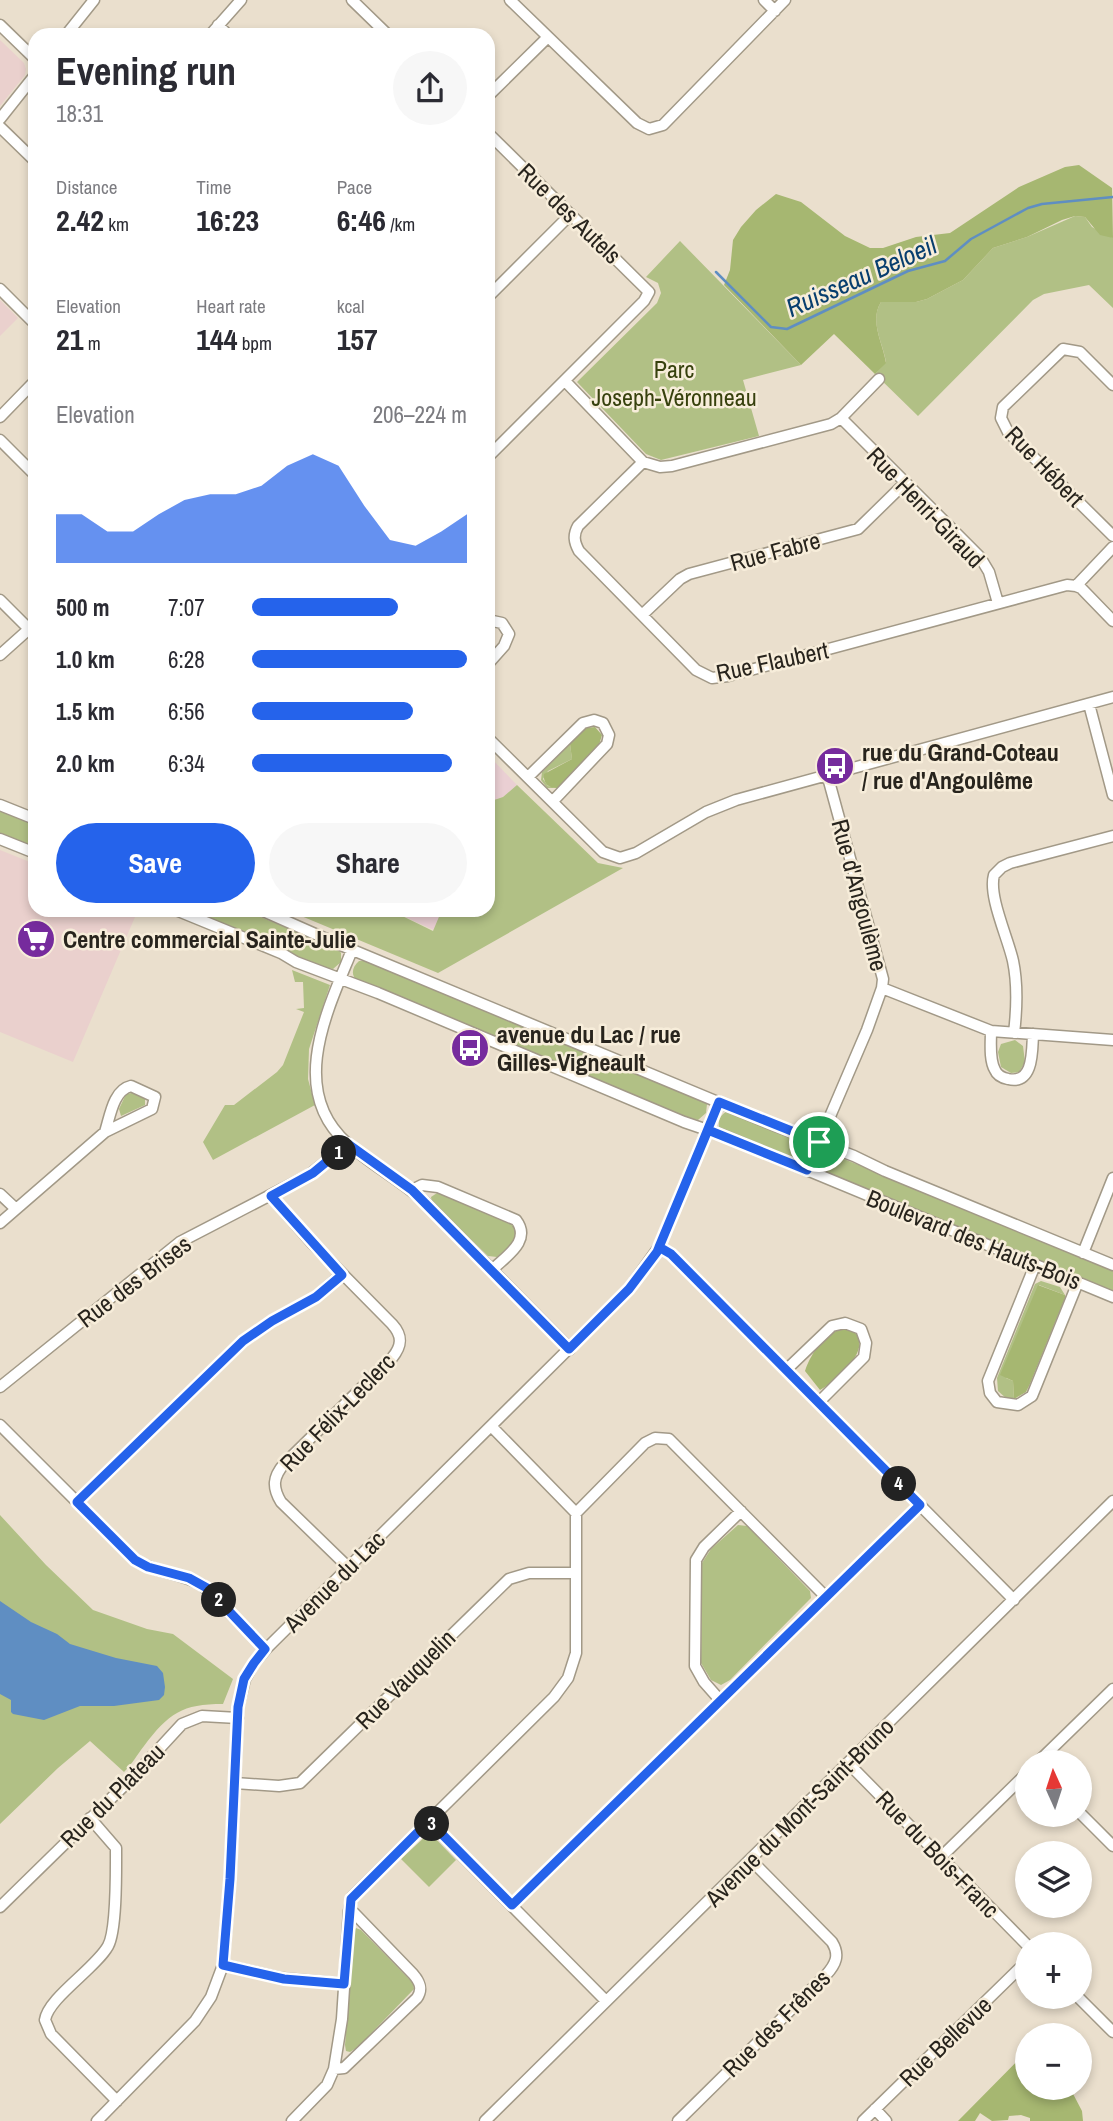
<!DOCTYPE html>
<html lang="en">
<head>
<meta charset="utf-8">
<style>
	:root { --surface:#fff; --page:#f7f7f7; --text:#2b2b33; --muted:#7c7c81; --accent:#2563eb }
	body { margin:0; font-family:"Archivo Narrow",sans-serif; background:var(--page); color:var(--text); height:100vh; display:flex; flex-direction:column; font-size:26px; white-space:nowrap }
	* { box-sizing:border-box; margin:0 }
	p { font-size:23px; color:var(--muted) }
	.icon { flex:none; width:38px; height:38px; fill:none; stroke:currentColor; stroke-width:2; stroke-linecap:round; stroke-linejoin:round }
	.map { position:relative; flex:1; overflow:hidden }
	.side { position:absolute; left:28px; top:28px; width:467px; height:889px; display:flex; flex-direction:column; background:var(--surface); border-radius:21px; box-shadow:0 4px 10px #0003 }
	.side>* { flex:none }
	.needle { width:46px; rotate:357deg }
	.controls { position:absolute; left:1015px; top:1750px; display:grid; gap:14px }
	.controls a { display:grid; place-items:center; width:77px; height:77px; border-radius:50%; background:var(--surface); box-shadow:0 4px 10px #0003; font-size:35px }
	.pin { position:absolute; display:grid; place-items:center; width:60px; height:60px; color:#fff; margin:-30px; border:4px solid #fff; border-radius:50%; box-shadow:0 2px 7px #0007 }
	.km { position:absolute; width:35px; height:35px; margin:-18px; border-radius:50%; background:#222; color:#fff; font-size:19px; line-height:35px; text-align:center }
	.round { display:grid; place-items:center; flex:none; width:74px; height:74px; border-radius:37px; background:var(--page) }
	.headline { display:flex; align-items:center; justify-content:space-between; height:119px; padding:0 28px }
	h1 { font-size:38px; font-weight:800; line-height:52px }
	.stats { display:grid; grid-template-columns:repeat(3,1fr); gap:10px; height:119px; padding:7px 28px }
	.stats div { display:grid; align-content:center }
	.stats b { font-size:30px; font-weight:800 }
	.stats small { font-size:19px; font-weight:400 }
	.stats p { font-size:19px }
	.chart { height:196px; padding:14px 28px }
	.chart p { display:flex; justify-content:space-between }
	.chart svg { width:100%; height:126px; margin-top:7px; fill:var(--accent); opacity:.7 }
	.primary-button { display:flex; gap:14px; margin-top:auto; padding:14px 28px }
	.primary-button a { flex:1; height:80px; border-radius:42px; background:var(--accent); color:#fff; font-size:28px; font-weight:800; line-height:80px; text-align:center }
	.primary-button a+a { background:var(--page); color:var(--text) }
	ul { padding:0 28px; list-style:none; font-size:23px }
	li { display:grid; grid-template-columns:112px 84px 1fr; align-items:center; height:52px }
	li i { height:18px; border-radius:9px; background:var(--accent) }
	.map>svg:first-child { display:block }
</style>
</head>
<body>
<div class="map">
<svg width="1113" height="2121" viewBox="0 0 1113 2121">
	<rect width="100%" height="100%" fill="#eadfcd"/>
	<path fill="#ead0cd" d="M0,40L24,63L26,69L25,75L0,106Z
		M0,300L18,318L0,336Z
		M0,850L35,864V910H138L73,1062L0,1032Z"/>
	<path fill="#eacfd3" d="M488,755L517,785L503,797L488,802Z
		M390,910H459L447,936Z"/>
	<path fill="#b1c085" d="M1075,216L1085,217L1092,227L1113,238V308L1089,285L1044,294L1033,300L918,416L875,374L886,362C883,343 869,321 881,302H916L927,299L963,280L993,248L1027,237Z
		M680,241L801,365L743,380L759,436L661,460L646,454L577,382L657,303L661,293L658,283L646,277Z
		M570,744L572,759L548,771L543,779L548,786L557,788H547L541,780L542,772Z
		M517,785L598,863L623,868L438,973L294,913L293,910H390L433,931L441,912L455,917L459,910H488V802L503,797Z
		M0,808L35,823V848L0,834Z
		M184,910H244L338,949L341,953V962L333,969L323,967Z
		M359,961H367L704,1100L707,1104L706,1113L698,1120L689,1118L358,982C351,976 351,968 359,961Z
		M292,970L330,985L309,1049L308,1079L315,1105L213,1160L203,1142L225,1105H234L277,1072L283,1065L304,1012L296,1009L304,1008L303,982H295Z
		M1015,1040L1023,1046L1025,1062L1019,1072L1011,1073L1001,1067L998,1052L1001,1044Z
		M132,1093L145,1099V1105L121,1116L119,1109L126,1094Z
		M728,1111L802,1141C808,1146 808,1153 804,1159L794,1161L721,1130L719,1127C718,1119 721,1114 728,1111Z
		M829,1153L1113,1268V1294L824,1173C815,1165 817,1156 829,1153Z
		M437,1193L511,1222L516,1231L515,1241L497,1257L488,1256L432,1202L431,1197Z
		M1041,1281L1060,1287L1065,1295L1039,1285L1006,1378L1013,1381L1014,1399H1007L998,1391L997,1378L1035,1284Z
		M0,1515L46,1565L93,1610L147,1629L173,1634L233,1679L223,1704C182,1704 169,1713 144,1746C137,1755 132,1764 124,1772L90,1741L58,1768L0,1824Z
		M738,1525L747,1526L810,1591L811,1598L730,1680L721,1685L711,1680L701,1663L702,1563L711,1549Z
		M428,1834L432,1835L456,1860L429,1887L401,1859Z
		M356,1928L361,1930L413,1983L414,1989L358,2047L350,2052L346,2051L345,2045L354,1931Z"/>
	<path fill="#a6b771" d="M1079,165L1112,188L1113,238L1100,235L1085,217L1075,216L1062,220L1027,237L993,248L963,280L927,299L916,302H881C869,321 883,343 886,363L875,374L834,334L801,365L724,285L730,270L733,240L741,227L756,210L776,194L801,202L845,236L870,248H883L916,237L950,233L1019,187L1065,167Z
		M595,727L602,735L599,745L557,788C548,788 543,783 544,774L572,759L570,744L586,728Z
		M1038,1285L1065,1295V1298L1030,1384L1026,1392L1014,1399L1013,1381L1000,1375Z
		M848,1328C880,1343 837,1381 820,1390L805,1371C811,1353 827,1328 848,1328Z
		M1027,2051V2088H1070L1082,2111L1083,2121H1030V2118L1021,2115L1009,2116L1008,2120L992,2121L980,2113L975,2121H958Z"/>
	<path fill="#5f8ec2" d="M0,1601L31,1622L57,1634L70,1644L116,1658L157,1666L163,1673L165,1687L164,1695L159,1700L114,1706H80L44,1720L13,1714L11,1712V1700L0,1694Z"/>
	<g fill="none" stroke-linecap="round" stroke-linejoin="round">
		<path stroke="#5f8ec2" stroke-width="2.5" d="M716,272L771,327L787,329L908,271L945,261L971,239L1028,208L1042,204L1113,197"/>
		<defs>
			<path id="street" d="M352,0L388,35
				M510,0L637,123L649,129L663,125L785,0
				M764,0L775,11
				M0,25L35,59
				M218,25L228,35
				M66,35L94,0
				M210,35L241,0
				M488,96L548,37
				M0,119L35,75
				M0,127L35,161
				M488,133L649,292L644,301L488,457
				M0,289L35,324
				M488,297L571,214
				M565,381L643,462L660,467L672,466L831,424L841,418L879,379
				M1113,385L1080,352L1063,349L1003,407L1001,418L1008,432L1113,536
				M0,417L35,381
				M841,418L980,557L989,572L998,603
				M0,440L35,475
				M643,462L578,526C573,535 574,542 579,551L696,670L712,678L728,676L1067,585L1076,586L1081,588L1113,621
				M1076,586L1113,547
				M0,600L35,635
				M642,615L680,579L689,574L858,529L905,483
				M488,620L502,623L509,634L504,646L488,664
				M0,655L29,629
				M1089,704L1113,795
				M488,738L603,852L620,858L636,853L706,812L736,800L1113,697
				M528,777L583,723L594,720L603,723L609,735L607,744L553,801
				M0,805L35,819
				M0,839L35,853
				M176,910L281,953L296,962L378,993L684,1122L725,1136L1113,1297
				M261,910L331,941L778,1127L854,1156L885,1171L1113,1265
				M352,950C328,1009 287,1090 347,1143C372,1166 401,1180 427,1204L570,1349
				M882,988L991,1031L1113,1040
				M991,1031C991,1042 989,1060 995,1070C997,1075 1003,1078 1008,1079C1034,1085 1032,1050 1033,1034
				M1014,1033C1017,1008 1018,985 1013,961C1008,938 988,896 994,875L1002,867L1010,863L1113,836
				M807,1170L867,1030L882,988L883,979L827,774
				M412,1190L422,1185L438,1187L516,1220C532,1241 506,1256 492,1270
				M0,1194L16,1209
				M271,1196L312,1243L392,1324C403,1336 402,1346 392,1358L284,1464C273,1477 272,1487 281,1502L348,1567
				M0,1223L105,1132L152,1109L155,1097L131,1086C113,1090 110,1117 105,1132
				M659,1247L671,1254L1014,1600
				M1083,1253L1113,1178
				M1035,1265L988,1381L990,1393L997,1402L1018,1405L1032,1396L1078,1282
				M786,1370L832,1326L845,1323L861,1329L866,1343L864,1357L819,1402
				M0,1387L180,1242L309,1175L348,1144
				M0,1425L135,1560C155,1573 181,1573 202,1585L266,1649
				M77,1502L243,1341L272,1321L316,1297L342,1274
				M576,1513L645,1443L655,1438L669,1439L825,1596
				M719,1699L704,1682L695,1666L696,1560L704,1547L741,1511
				M1038,1762L1113,1689
				M848,1763L1027,1945
				M235,1783L279,1786L300,1783L509,1579L529,1573H576
				M1080,1813L1113,1846
				M90,1818L116,1848C116,1868 117,1930 108,1946C96,1968 48,1998 45,2020L51,2034L117,2101
				M428,1821L606,2001
				M941,1857L1027,1773
				M512,1905L920,1505
				M0,1907L134,1776L182,1724L202,1716L238,1718
				M223,1965L281,1978L344,1984
				M1078,1997L1113,2032
				M334,2069L344,2068L417,1998C423,1989 420,1982 413,1974L354,1913L349,1911
				M875,2109L886,2121
				M97,2121L195,2021L211,1997L223,1965L230,1879L238,1707L245,1679L254,1663L266,1649L629,1289L659,1247L719,1102
				M292,2121L327,2085L334,2069L342,2019L349,1911L352,1897L554,1697L568,1678L576,1653V1513L491,1426
				M485,2121L1113,1501
				M678,2121L826,1975C836,1964 840,1955 832,1942L751,1860
				M863,2121L1027,1961"/>
		</defs>
		<use href="#street" stroke="#a29987" stroke-width="13"/>
		<use href="#street" stroke="#fff" stroke-width="10"/>
	</g>
	<g fill="none" stroke-linecap="round" stroke-linejoin="round">
		<defs>
			<path id="route" d="M819,1142L807,1170L708,1130L657,1252L629,1289L569,1349L412,1190L348,1144L313,1173L271,1196L342,1275L316,1297L272,1321L243,1341L77,1502L135,1560L148,1567L189,1578L207,1588L265,1649L254,1663L244,1679L238,1707L230,1879L223,1965L284,1979L344,1984L351,1899L429,1821L512,1905L920,1505L671,1254L659,1247L701,1146C707,1131 713,1117 719,1102L819,1142"/>
		</defs>
		<use href="#route" stroke="#fff" stroke-width="14"/>
		<use href="#route" stroke="#2563eb" stroke-width="9"/>
	</g>
	<defs>
		<symbol id="bus-disc" viewBox="-11 -11 22 22"><circle r="9.5" fill="#762b9d" stroke="#f7edda"/><path d="M-5-6H5V4H4V6H2V4H-2V6H-4V4H-5ZM-3.5-4V0h7V-4ZM-3.5 1.2v1.5H-2V1.2ZM2 1.2v1.5H3.5V1.2Z" fill="#fff"/></symbol>
		<symbol id="supermarket-disc" viewBox="-11 -11 22 22"><circle r="9.5" fill="#762b9d" stroke="#f7edda"/><path d="M-6-5.5h2.5l.6 2H6L4.5 2H-2.5L-4.4-4H-6ZM-1.5 3.2a1.3 1.3 0 1 0 .1 0ZM3 3.2a1.3 1.3 0 1 0 .1 0Z" fill="#fff"/></symbol>
	</defs>
	<g fill-rule="evenodd">
		<use href="#bus-disc" x="813" y="744" width="44" height="44"/>
		<use href="#supermarket-disc" x="14" y="917" width="44" height="44"/>
		<use href="#bus-disc" x="448" y="1026" width="44" height="44"/>
	</g>
	<g text-anchor="middle" dominant-baseline="central" stroke-width="5" stroke-linejoin="round" paint-order="stroke">
		<g font-size="24" fill="#28241d" stroke="#f7edda">
			<text transform="translate(570 213) rotate(44)">Rue des Autels</text>
			<text transform="translate(1045 466) rotate(46)">Rue Hébert</text>
			<text transform="translate(926 507) rotate(46)">Rue Henri-Giraud</text>
			<text transform="translate(775 551) rotate(-15)">Rue Fabre</text>
			<text transform="translate(772 661) rotate(-12)">Rue Flaubert</text>
			<text transform="translate(860 895) rotate(75)">Rue d'Angoulème</text>
			<text transform="translate(974 1239) rotate(22)">Boulevard des Hauts-Bois</text>
			<text transform="translate(134 1281) rotate(-37)">Rue des Brises</text>
			<text transform="translate(337 1412) rotate(-46)">Rue Félix-Leclerc</text>
			<text transform="translate(334 1581) rotate(-45)">Avenue du Lac</text>
			<text transform="translate(405 1679) rotate(-45)">Rue Vauquelin</text>
			<text transform="translate(112 1795) rotate(-45)">Rue du Plateau</text>
			<text transform="translate(799 1812) rotate(-45)">Avenue du Mont-Saint-Bruno</text>
			<text transform="translate(938 1854) rotate(46)">Rue du Bois-Franc</text>
			<text transform="translate(776 2023) rotate(-45)">Rue des Frênes</text>
			<text transform="translate(945 2041) rotate(-44)">Rue Bellevue</text>
		</g>
		<g font-size="24" fill="#37410d" stroke="#f7edda">
			<text x="674" y="369">Parc<tspan x="674" dy="28">Joseph-Véronneau</tspan></text>
		</g>
		<g font-size="24" font-weight="bold" fill="#28241d" stroke="#f7edda" text-anchor="start">
			<text x="862" y="752">rue du Grand-Coteau<tspan x="862" dy="28">/ rue d'Angoulême</tspan></text>
			<text x="63" y="939">Centre commercial Sainte-Julie</text>
			<text x="497" y="1034">avenue du Lac / rue<tspan x="497" dy="28">Gilles-Vigneault</tspan></text>
		</g>
		<g font-size="26" font-style="italic" fill="#073e6e" stroke="#f7edda">
			<text transform="translate(861 276) rotate(-24)">Ruisseau Beloeil</text>
		</g>
	</g>
</svg>
<div class="controls">
<a><svg class="needle" viewBox="-14 -14 28 28"><path d="M0-13l5 13h-10z" fill="#e53935"/><path d="M0 13l5-13h-10z" fill="#7c7c81"/></svg></a>
<a><svg class="icon" aria-label="layers" viewBox="0 0 24 24"><path d="M12 4l9 5-9 5-9-5zM3 14l9 5 9-5"/></svg></a>
<a>+</a>
<a>−</a>
</div>
<div class="pin" style="left:819px;top:1142px;background:#1e9e55"><svg class="icon" aria-label="arrive" viewBox="0 0 24 24"><path d="M6 21V4h12l-3 4 3 4H6"/></svg></div>
<b class="km" style="left:339px;top:1153px">1</b>
<b class="km" style="left:219px;top:1600px">2</b>
<b class="km" style="left:432px;top:1824px">3</b>
<b class="km" style="left:899px;top:1484px">4</b>
<section class="side">
<div class="headline"><div><h1>Evening run</h1><p>18:31</p></div><a class="round"><svg class="icon" aria-label="share" viewBox="0 0 24 24"><path d="M12 15V3M7 8l5-5 5 5M5 13v7h14v-7"/></svg></a></div>
<div class="stats">
<div><p>Distance</p><b>2.42<small> km</small></b></div>
<div><p>Time</p><b>16:23</b></div>
<div><p>Pace</p><b>6:46<small> /km</small></b></div>
</div>
<div class="stats">
<div><p>Elevation</p><b>21<small> m</small></b></div>
<div><p>Heart rate</p><b>144<small> bpm</small></b></div>
<div><p>kcal</p><b>157</b></div>
</div>
<div class="chart"><p><span>Elevation</span>206–224 m</p>
<svg viewBox="0 0 160 44" preserveAspectRatio="none"><path d="M0 44V27L10 27L20 33L30 33L40 27L50 22L60 20L70 20L80 17L90 10L100 6L110 10L120 24L130 36L140 38L150 33L160 27V44z"/></svg>
</div>
<ul>
<li><b>500 m</b>7:07<i style="width:68%"></i></li>
<li><b>1.0 km</b>6:28<i style="width:100%"></i></li>
<li><b>1.5 km</b>6:56<i style="width:75%"></i></li>
<li><b>2.0 km</b>6:34<i style="width:93%"></i></li>
</ul>
<div class="primary-button"><a>Save</a><a>Share</a></div>
</section>
</div>
</body>
</html>
